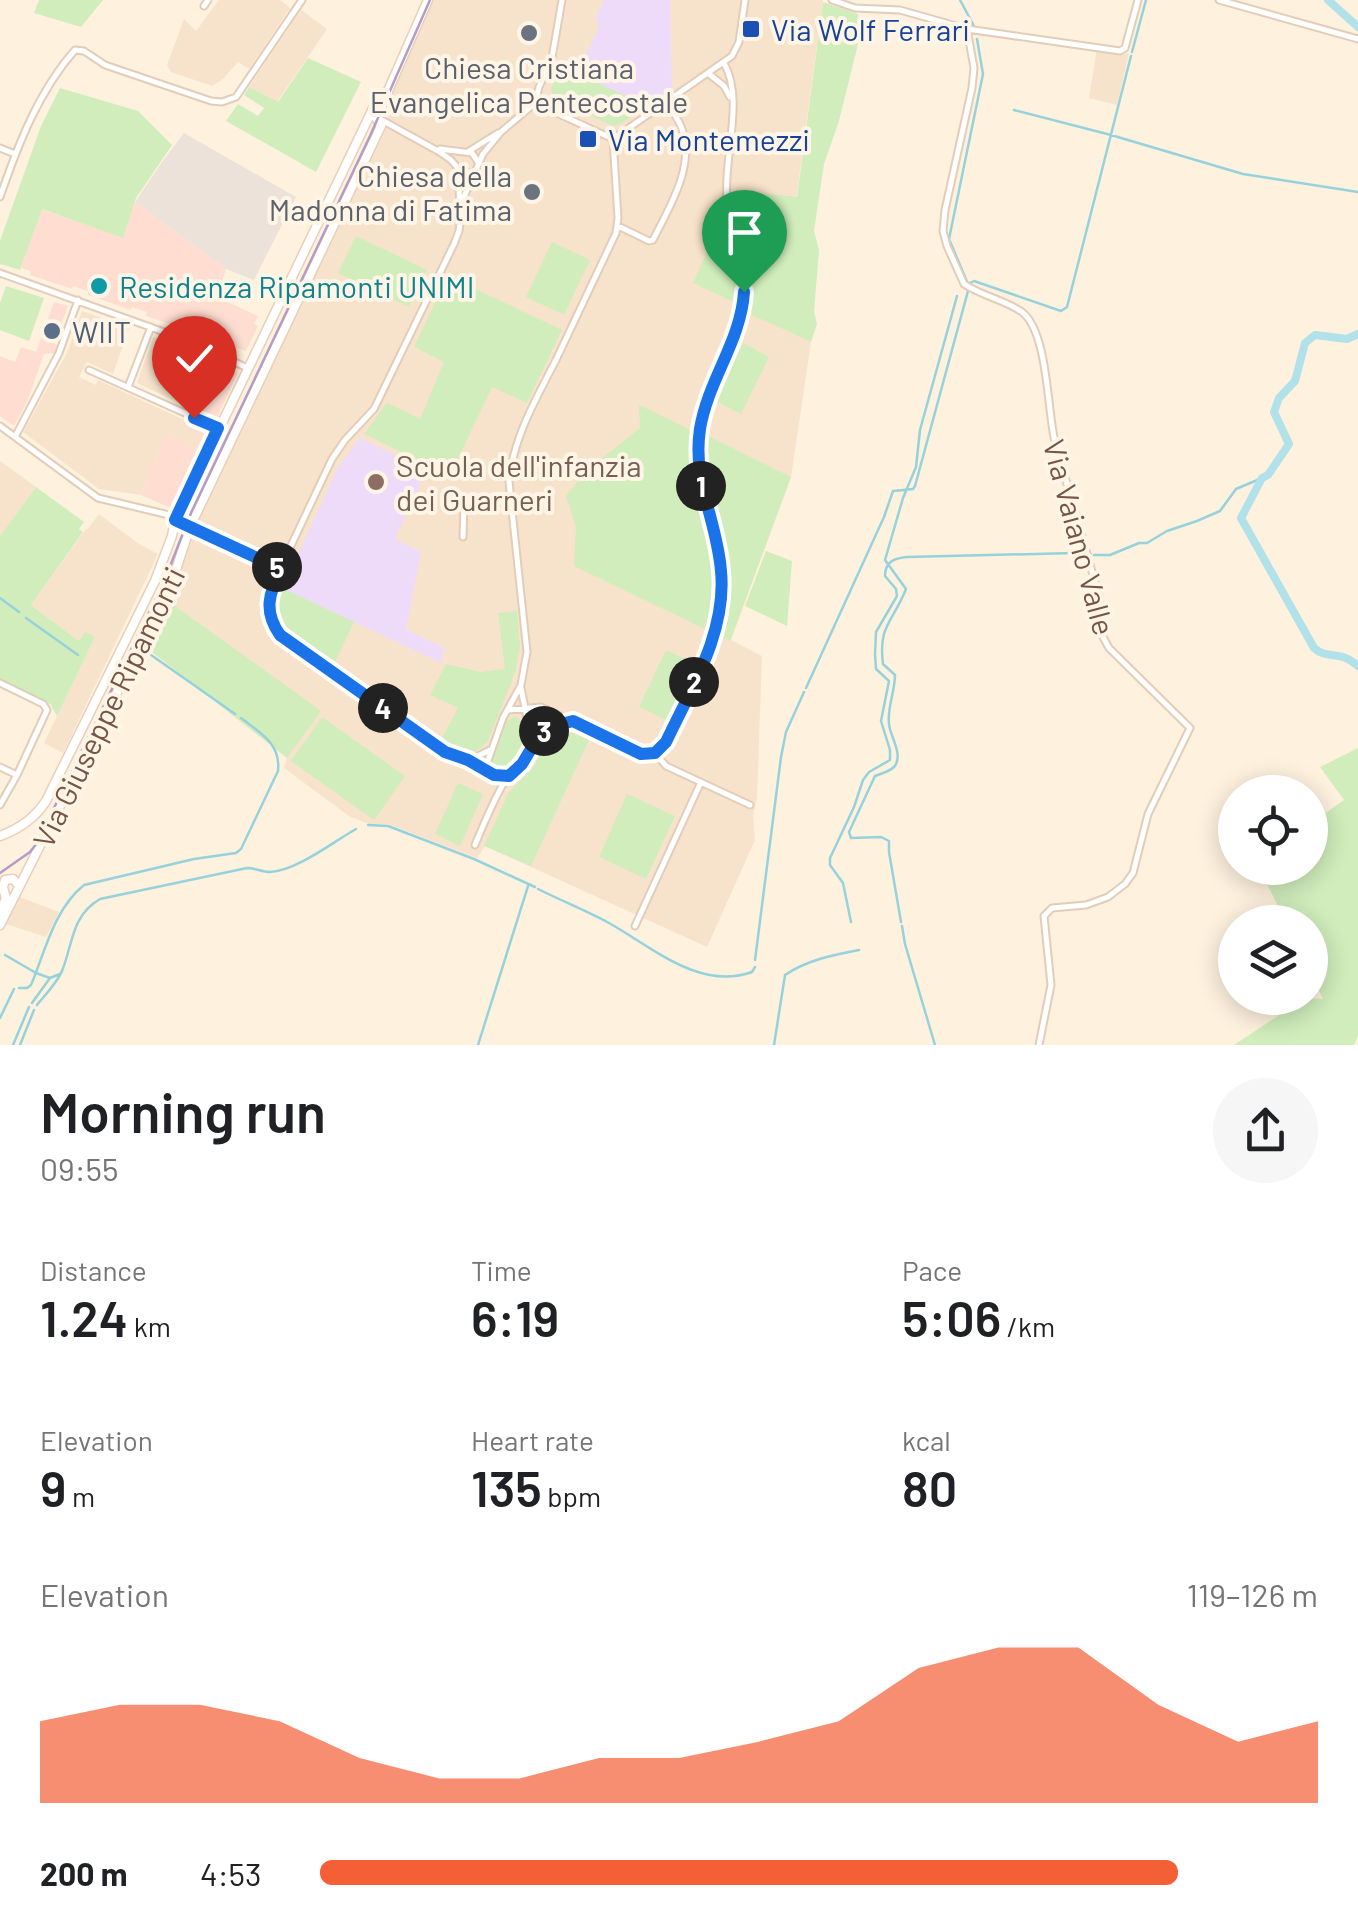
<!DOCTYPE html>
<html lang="en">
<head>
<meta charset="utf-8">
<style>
	:root { --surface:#fff; --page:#f6f6f6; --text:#202124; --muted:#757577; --accent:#f55f36 }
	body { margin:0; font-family:Barlow,sans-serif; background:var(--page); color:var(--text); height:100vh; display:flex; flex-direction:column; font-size:38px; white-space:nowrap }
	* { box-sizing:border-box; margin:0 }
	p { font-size:32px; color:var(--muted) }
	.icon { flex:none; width:55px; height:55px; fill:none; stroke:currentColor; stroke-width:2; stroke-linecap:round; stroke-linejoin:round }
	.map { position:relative; height:1045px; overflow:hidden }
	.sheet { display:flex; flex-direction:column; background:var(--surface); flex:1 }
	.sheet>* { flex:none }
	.fabs { position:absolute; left:1218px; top:775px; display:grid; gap:20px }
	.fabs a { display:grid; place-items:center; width:110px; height:110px; border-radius:50%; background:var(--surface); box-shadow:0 5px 25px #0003; font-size:50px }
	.pin { position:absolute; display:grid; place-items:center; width:85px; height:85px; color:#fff; margin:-102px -42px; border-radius:50% 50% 50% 0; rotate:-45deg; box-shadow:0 0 10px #0007 }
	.pin .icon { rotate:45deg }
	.km { position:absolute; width:50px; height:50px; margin:-25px; border-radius:50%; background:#222; color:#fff; font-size:28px; line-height:50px; text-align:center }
	.round { display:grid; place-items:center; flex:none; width:105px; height:105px; border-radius:52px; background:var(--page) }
	.head { display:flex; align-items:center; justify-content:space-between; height:170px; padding:0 40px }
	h1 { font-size:55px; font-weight:600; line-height:75px }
	.metrics { display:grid; grid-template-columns:repeat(3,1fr); gap:15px; height:170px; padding:10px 40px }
	.metrics div { display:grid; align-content:center }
	.metrics b { font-size:50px; font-weight:600 }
	.metrics small { font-size:28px; font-weight:400 }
	.metrics p { font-size:28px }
	.chart { height:280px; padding:20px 40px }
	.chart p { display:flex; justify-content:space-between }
	.chart svg { width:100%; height:180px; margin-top:10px; fill:var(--accent); opacity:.7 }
	ul { padding:0 40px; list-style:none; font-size:32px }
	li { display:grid; grid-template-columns:160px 120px 1fr; align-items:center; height:75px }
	li i { height:25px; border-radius:12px; background:var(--accent) }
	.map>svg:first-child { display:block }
</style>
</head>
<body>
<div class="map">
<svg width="1358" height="1045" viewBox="0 0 1358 1045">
	<rect width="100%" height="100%" fill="#fef1de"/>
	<path fill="#f7e3cb" d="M219,0H280L290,8L249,69L238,62L223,79L212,86L171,72L167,65L184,19L196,31Z
		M429,0H823L779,327L811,342L791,477L731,640L762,656L757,799L753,815L755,840L707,947L485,846L477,858L388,824H369L349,816L284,768L287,758L142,644L192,527L386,119L395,83Z
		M301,10L327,29L277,102L249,87Z
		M1097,49L1129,54L1117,105L1089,98Z
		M82,311L129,328L113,374L87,362L79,377L96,385L98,380L210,432L201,451L167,434L141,495L99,489L23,432L67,353Z
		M153,337L189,349L232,370L204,400L198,412L137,383Z
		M0,461L36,487L0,536Z
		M99,514L139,544L158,554L63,753L44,743L95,637L79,641L31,605L86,529H88Z
		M14,895L59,912L46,937L0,922V912Z"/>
	<path fill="#ffded1" d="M135,202L226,269L217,297L258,316L254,324L258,326L246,351L203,336L204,332L189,327L188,330L146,316L147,312L132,307L131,310L88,295V291L73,286L72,289L30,275L31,271L21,268L41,209L122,237Z
		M54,302L68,306L54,344L60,346L54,353L44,354L27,402L14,426L0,416V356L15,362L21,347L36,352Z
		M218,369L229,375L232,370L238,373L216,420L198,412L204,400L200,398L213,371L217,372Z
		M167,434L201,451L173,509L141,495Z"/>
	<path fill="#ece2da" d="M184,133L296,197L254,280L226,269L135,202L162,162Z"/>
	<path fill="#eedbfa" d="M604,0H670L672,88L647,106L576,73L599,28L596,17Z
		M360,438L427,470L395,539L421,552L406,629L444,648L441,663L282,588L339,466Z"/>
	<path fill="#d0edbb" d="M39,0H103L81,27L34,13Z
		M823,2L858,14L861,32L839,121L824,164L814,231L819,250L814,311L817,324L811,342L752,315L753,274L737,191L797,197Z
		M308,58L361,82L316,172L226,121L238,104L258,116L264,108L244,95L249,87L278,102Z
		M561,66L647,106L620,124L613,126L553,98L551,89Z
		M60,88L138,111L172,145L136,198L123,238L42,209L20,270L0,264V241L41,126Z
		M722,218L735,275L736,303L693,283Z
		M356,236L427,270L409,307L338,273Z
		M552,242L590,260L564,315L526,297Z
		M448,276L562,330L527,403L492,387L448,479L400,457L401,452L364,434L387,403L420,419L444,362L414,347Z
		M6,286L44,298L29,341L0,330V303Z
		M743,343L769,357L741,414L715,401Z
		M639,405L691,430C691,448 689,467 692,485C702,536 724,577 707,630L574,566L576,526L566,496L586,471L640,428Z
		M708,436L791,477L730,641L723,637C747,561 703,511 708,436Z
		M36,487L84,522L79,529L83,532L31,605L79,641L85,632L95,637L57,716L50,704L0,680V536Z
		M766,551L792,561L787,626L745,606Z
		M282,588L354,622L334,664C306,644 267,628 282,588Z
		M168,601L321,711L287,758L146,647Z
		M517,611L520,645L516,670L488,741L477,751L462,752L441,740L458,708L430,695L446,664L481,672L505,669L498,613Z
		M666,650L694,663L667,720L639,707Z
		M515,716C539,730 525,771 496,768L491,764L490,759L505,722Z
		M322,717L405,776L374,820L291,761Z
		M567,731L589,740L531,866L484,846L509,792L533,768L549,738L556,732Z
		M1358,748V1036L1354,1045H1234L1305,998L1323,999L1310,971V922H1286L1259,868H1310V824L1344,800L1320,767Z
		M458,783L483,794L460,846L435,834Z
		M627,794L675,816L646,879L599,857Z"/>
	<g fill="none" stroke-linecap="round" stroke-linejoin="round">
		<path stroke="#96d2dc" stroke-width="2.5" d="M960,0L974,26
			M1132,52L1146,0
			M1014,110L1111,135L1243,174L1358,192
			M968,284L974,281L1061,311L1067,307L1131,56
			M968,284L949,239L983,74L977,39
			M1094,555H1110L1139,543H1147L1167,531L1197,521L1220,511L1236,489L1262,478
			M0,598L19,612
			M26,618L78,655
			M144,650L235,714
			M806,688L884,517L893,491L913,489L915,486L968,291
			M368,825L388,826L474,859L535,887
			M538,889C562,901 587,911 609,923C652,947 700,991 752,972L755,967
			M851,922L843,883L830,865V858L854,807L863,780L869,772L890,760V750L881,721L889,681L876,669L875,654L876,632L897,596L896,589L885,576C885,562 894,558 907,557L1074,553
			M901,922L889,852V841L881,837L851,838L849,832L875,776C882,773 893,771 896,764C902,752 890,736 889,724C887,707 895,692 895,675L883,664C878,625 893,622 906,589L885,560L903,498L916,467L920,430L957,296
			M902,926L905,944L935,1045
			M5,955L36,973L50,978
			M755,960L781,757L786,732L804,692
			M19,988H27L31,985C45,952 54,909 84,885L194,859L236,853L241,849L278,771C281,743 260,733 241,718
			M32,1003L50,978L60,974
			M37,1005C45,995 57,983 62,971C73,944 71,916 100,899L247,868C255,868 262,872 270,872C296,871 333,842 356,829
			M0,1018L14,989
			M13,1045L29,1007
			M20,1045L34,1010
			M478,1045L528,886
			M774,1045L785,975C807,960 833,955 859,950"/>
		<path stroke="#b1e1e9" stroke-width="8" d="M1328,0L1358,27
			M1358,334L1347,339L1315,335L1305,343L1295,381L1279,398L1274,412L1289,444L1268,475L1262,478L1241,518L1314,648C1327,660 1339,649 1358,666"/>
		<defs>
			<path id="street" d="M832,0L855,8L900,10L967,29L1120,51L1125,48L1138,0
				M1219,0L1358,39
				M204,6L208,0
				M967,29L974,68L972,88L945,210L943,231L947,246L964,284C982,296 1005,300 1022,312C1048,332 1047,409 1055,442L1099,596L1103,637L1109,648L1190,728L1148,814L1133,873L1125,884L1108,897L1086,905L1052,908L1044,916L1051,985L1039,1045
				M709,74L724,86L730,97
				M535,103L613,139
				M378,118L438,151L451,160L462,173H473
				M613,139L732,56L739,42L745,0
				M0,148L15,154
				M440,149L472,153L478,162
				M469,151L498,133
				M458,170L460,208
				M0,197C18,145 38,92 75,50L84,51L105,65L211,101L222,102L236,97L302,0
				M618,226L649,241L653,240C669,208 694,168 683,132C680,121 673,112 667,103
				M0,273L203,346L247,368
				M89,370L218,428
				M128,387L151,327
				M0,426L98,498L165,514L281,569
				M15,437L59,353L78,300
				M463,537L464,503L505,502
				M0,683L43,704L47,710L17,775L0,805
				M521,688L530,733L528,750
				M508,710L541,707L639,753H655
				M655,753C672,741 679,714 688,695C710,647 729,603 718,550C710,514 696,482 699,446C700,423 706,400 715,380C725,357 739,335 743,310C749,270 731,236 727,198C723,157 745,100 724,63
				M655,753L666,766L750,805
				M468,761L490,750
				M0,767L17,775
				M485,769L503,718L521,685L527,652L509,482C513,438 536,399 556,360C576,318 596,276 616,233L618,218L613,139
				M509,775H494L468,761L445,752L280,635C270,621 266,608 270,590L332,459L345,440L374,409L454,244L459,231L463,199L483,154L501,132L535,103L539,87L552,58L562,0
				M475,845C484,823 493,801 505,781C511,772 521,767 527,758C543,733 542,728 573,721
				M635,926L701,782"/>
			<path id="secondary" d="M376,118L428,0
				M0,836C19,829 35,818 46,801L155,581L172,536L175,521L380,94L388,92
				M0,911L6,899L3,887L5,880L13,879L19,885
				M0,925L171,585L190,527L381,126L372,110"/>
		</defs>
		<use href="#street" stroke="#e3cdb9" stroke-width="9"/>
		<use href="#secondary" stroke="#eacfb9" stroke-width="11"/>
		<use href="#street" stroke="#fff" stroke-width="5"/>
		<use href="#secondary" stroke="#fff" stroke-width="8"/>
		<path stroke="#b39dc7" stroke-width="2.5" d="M0,873L30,852L37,843L163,584L191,513L370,136L430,0"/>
	</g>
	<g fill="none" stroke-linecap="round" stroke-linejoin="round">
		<defs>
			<path id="route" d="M194,418L218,428L175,520L281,569C269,593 263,611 280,635L445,752L468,760L494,775L509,776L522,764L537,739L545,730L554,726L573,721L641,754L655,753L666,742C691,689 727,632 721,571C717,520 692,481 700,429C708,380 741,341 744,292"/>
		</defs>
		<use href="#route" stroke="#fff" stroke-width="20"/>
		<use href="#route" stroke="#1a73e8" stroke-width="12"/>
	</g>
	<g fill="#1a4fb4" stroke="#fff5e6" stroke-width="4">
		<rect x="741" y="19" width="20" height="20" rx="5"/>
		<rect x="578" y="129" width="20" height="20" rx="5"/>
	</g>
	<g fill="#6b7280" stroke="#fff5e6" stroke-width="4">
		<circle cx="529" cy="33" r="10"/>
		<circle cx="532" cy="192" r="10"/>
	</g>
	<circle fill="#0f9aa8" stroke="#fff5e6" stroke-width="4" cx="99" cy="286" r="10"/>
	<circle fill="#5c6f8a" stroke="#fff5e6" stroke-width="4" cx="52" cy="331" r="10"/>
	<circle fill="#8d6e63" stroke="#fff5e6" stroke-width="4" cx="376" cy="482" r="10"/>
	<g text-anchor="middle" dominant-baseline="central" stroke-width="8" stroke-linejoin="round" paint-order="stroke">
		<g font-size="30" fill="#164399" stroke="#fff5e6" text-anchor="start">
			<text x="771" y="29">Via Wolf Ferrari</text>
			<text x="608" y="139">Via Montemezzi</text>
		</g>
		<g font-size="30" fill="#5b616d" stroke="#fff5e6">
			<text x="529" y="67">Chiesa Cristiana<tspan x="529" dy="34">Evangelica Pentecostale</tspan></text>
			<text x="512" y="175" text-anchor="end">Chiesa della<tspan x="512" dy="34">Madonna di Fatima</tspan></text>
		</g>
		<g font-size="30" fill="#0d838f" stroke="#fff5e6" text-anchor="start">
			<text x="119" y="286">Residenza Ripamonti UNIMI</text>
		</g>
		<g font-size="30" fill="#4e5e75" stroke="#fff5e6" text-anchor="start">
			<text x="72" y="331">WIIT</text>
		</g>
		<g font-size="30" fill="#785e54" stroke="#fff5e6" text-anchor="start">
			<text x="396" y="465">Scuola dell'infanzia<tspan x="396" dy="34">dei Guarneri</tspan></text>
		</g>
		<g font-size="30" fill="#765544" stroke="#fff5e6">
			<text transform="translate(1080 537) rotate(75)">Via Vaiano Valle</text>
			<text transform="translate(108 707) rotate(-64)">Via Giuseppe Ripamonti</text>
		</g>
	</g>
</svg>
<div class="fabs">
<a><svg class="icon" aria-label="locate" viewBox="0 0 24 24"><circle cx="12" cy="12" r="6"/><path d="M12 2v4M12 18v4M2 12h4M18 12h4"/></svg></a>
<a><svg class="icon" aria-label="layers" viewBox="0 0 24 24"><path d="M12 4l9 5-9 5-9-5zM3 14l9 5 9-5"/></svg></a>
</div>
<div class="pin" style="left:744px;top:292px;background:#1e9e55"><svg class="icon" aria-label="arrive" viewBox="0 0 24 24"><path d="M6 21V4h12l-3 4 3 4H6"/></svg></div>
<div class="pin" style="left:194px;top:418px;background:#d93025"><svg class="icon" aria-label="check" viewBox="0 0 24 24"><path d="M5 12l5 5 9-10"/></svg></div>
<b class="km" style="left:701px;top:486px">1</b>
<b class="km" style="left:694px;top:682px">2</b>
<b class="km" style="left:544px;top:731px">3</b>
<b class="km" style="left:383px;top:708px">4</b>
<b class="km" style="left:277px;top:567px">5</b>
</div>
<section class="sheet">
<div class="head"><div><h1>Morning run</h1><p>09:55</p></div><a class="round"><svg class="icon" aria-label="share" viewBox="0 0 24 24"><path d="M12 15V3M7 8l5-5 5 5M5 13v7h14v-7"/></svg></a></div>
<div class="metrics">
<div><p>Distance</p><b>1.24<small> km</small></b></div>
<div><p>Time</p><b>6:19</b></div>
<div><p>Pace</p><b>5:06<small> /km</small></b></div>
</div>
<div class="metrics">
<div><p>Elevation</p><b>9<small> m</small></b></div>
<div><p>Heart rate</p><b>135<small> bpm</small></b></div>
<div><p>kcal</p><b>80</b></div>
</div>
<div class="chart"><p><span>Elevation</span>119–126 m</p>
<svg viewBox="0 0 160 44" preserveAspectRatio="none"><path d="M0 44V24L10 20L20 20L30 24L40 33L50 38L60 38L70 33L80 33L90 29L100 24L110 11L120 6L130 6L140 20L150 29L160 24V44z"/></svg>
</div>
<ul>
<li><b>200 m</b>4:53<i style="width:86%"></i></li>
</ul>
</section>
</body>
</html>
